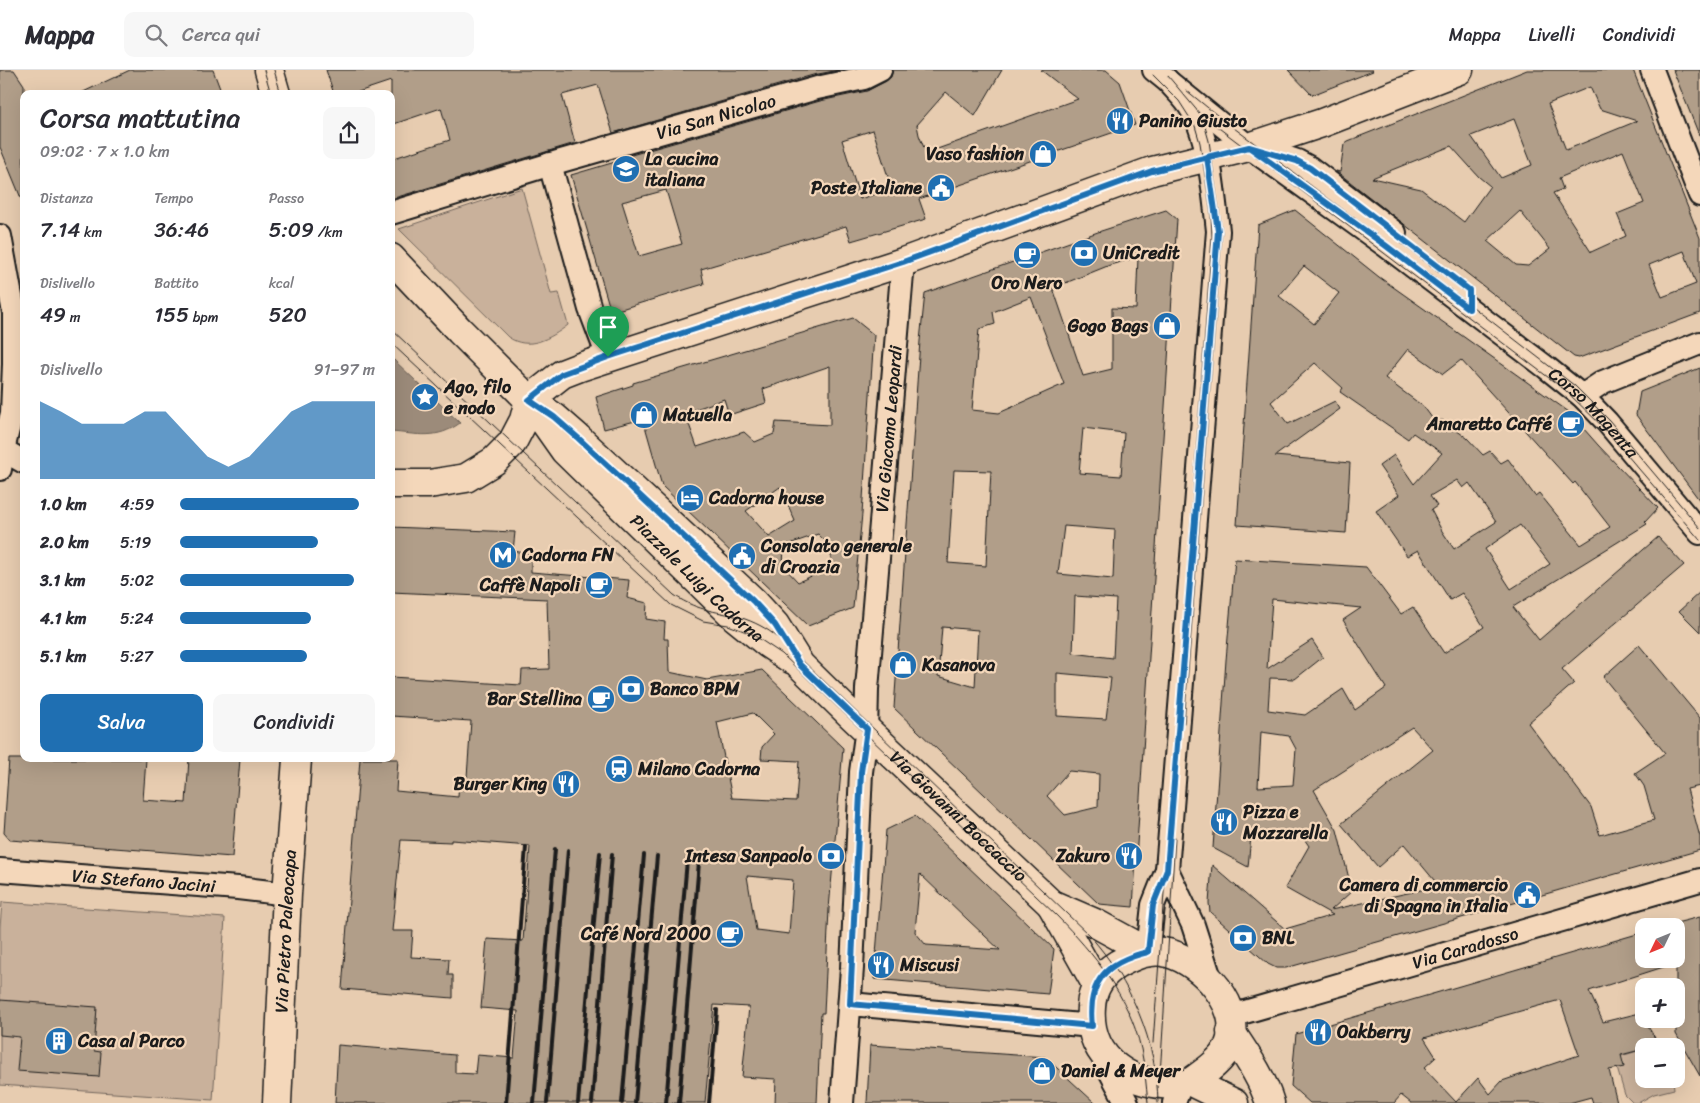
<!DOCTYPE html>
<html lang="it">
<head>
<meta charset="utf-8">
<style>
	:root { --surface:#fff; --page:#f7f7f7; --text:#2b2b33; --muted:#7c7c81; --line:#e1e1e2; --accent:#1f6fb2 }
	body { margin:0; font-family:Sriracha,sans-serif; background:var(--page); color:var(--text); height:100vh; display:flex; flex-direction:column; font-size:19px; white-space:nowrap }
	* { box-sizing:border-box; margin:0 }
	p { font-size:16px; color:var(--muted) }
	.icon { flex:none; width:28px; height:28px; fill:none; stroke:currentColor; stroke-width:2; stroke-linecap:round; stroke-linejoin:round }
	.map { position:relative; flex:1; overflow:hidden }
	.side { position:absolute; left:20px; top:20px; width:375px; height:672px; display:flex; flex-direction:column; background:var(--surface); border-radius:10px; box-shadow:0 5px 20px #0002 }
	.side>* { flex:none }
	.needle { width:32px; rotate:227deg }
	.buttons { position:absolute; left:1635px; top:848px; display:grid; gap:10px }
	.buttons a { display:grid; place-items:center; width:50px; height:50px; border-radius:10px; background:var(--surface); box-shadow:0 5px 20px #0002; font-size:25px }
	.pin { position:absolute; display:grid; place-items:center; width:42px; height:42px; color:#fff; margin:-51px -21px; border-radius:50% 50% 50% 0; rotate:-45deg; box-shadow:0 0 5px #0007 }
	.pin .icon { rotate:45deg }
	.round { display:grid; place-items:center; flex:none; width:52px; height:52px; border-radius:10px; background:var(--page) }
	.summary { display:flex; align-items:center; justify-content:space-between; height:85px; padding:0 20px }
	h1 { font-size:28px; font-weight:600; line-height:38px }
	.figures { display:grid; grid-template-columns:repeat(3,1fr); gap:8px; height:85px; padding:5px 20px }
	.figures div { display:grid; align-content:center }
	.figures b { font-size:21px; font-weight:600 }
	.figures small { font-size:14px; font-weight:400 }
	.figures p { font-size:14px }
	.chart { height:140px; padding:10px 20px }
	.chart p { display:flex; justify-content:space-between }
	.chart svg { width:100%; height:90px; margin-top:5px; fill:var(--accent); opacity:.7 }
	.button { display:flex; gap:10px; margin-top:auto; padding:10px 20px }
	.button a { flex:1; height:58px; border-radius:10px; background:var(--accent); color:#fff; font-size:20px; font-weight:600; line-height:58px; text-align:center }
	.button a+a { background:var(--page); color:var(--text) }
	ul { padding:0 20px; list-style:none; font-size:16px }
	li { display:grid; grid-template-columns:80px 60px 1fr; align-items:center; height:38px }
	li i { height:12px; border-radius:6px; background:var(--accent) }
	header { display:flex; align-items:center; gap:30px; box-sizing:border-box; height:70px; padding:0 25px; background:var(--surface); border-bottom:1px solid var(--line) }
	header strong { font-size:24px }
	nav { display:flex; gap:28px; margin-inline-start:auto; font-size:18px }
	.search { width:350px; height:45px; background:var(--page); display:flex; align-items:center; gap:12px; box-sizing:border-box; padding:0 18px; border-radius:10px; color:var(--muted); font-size:19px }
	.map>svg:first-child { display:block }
</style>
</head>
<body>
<header>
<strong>Mappa</strong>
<div class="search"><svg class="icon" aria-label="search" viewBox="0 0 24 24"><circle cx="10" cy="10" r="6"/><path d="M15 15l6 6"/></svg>Cerca qui</div>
<nav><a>Mappa</a><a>Livelli</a><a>Condividi</a></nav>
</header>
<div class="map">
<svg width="1700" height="1033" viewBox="0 0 1700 1033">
	<rect width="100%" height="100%" fill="#e7ccb0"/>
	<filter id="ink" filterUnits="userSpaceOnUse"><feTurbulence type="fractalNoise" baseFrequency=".02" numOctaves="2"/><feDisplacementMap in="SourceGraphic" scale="10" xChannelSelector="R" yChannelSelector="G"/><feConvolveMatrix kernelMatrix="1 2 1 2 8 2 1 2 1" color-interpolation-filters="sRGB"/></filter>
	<g filter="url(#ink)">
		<path fill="#c9b19b" stroke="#72665c" d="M522,118L551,224L559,223L568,255C550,269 528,281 508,267L399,159Z
			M2,832L225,848L213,1030L0,1015V857Z
			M1644,979V1009H1673L1674,1019L1654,1024L1638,1033H1633L1625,1025L1617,998L1621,986Z"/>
		<path fill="#9c8b7a" stroke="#695f54" d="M394,290L460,353C437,370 418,364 391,362V291Z"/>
		<path fill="#b19e89" stroke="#1c1c1c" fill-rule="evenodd" d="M0,0H14L24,15L23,133L0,77Z
			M130,0H213L222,24H79Z
			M326,0H839L813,5L613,63L598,15L562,25L575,73L391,129V89L450,70L441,38L391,55V11L352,24H334Z
			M893,0H1002L975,46L946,22L917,55L919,65L926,83L1078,29L1041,0H1106L1120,12L1135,55L919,129L926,149L851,171L846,156L701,199L704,214L611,242L571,105L622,90L621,88L820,31L867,21L886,11L891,7ZM873,60L892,119L860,129L842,70ZM666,120L682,174L639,186L622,132Z
			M1288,0H1372L1373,1L1312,25Z
			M1527,0H1633L1700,168V243L1579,288L1574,287L1336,101L1340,102L1344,74L1348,71ZM1590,17L1600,39L1637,51L1566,80L1548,34ZM1514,49L1532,95L1501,108L1471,66ZM1451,76L1479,107L1490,116L1464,152L1421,119L1372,108ZM1623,81L1644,133L1617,144L1626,166L1591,182L1553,123L1563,119L1559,108ZM1520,141L1550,179L1528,196L1516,195L1487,171ZM1684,181L1696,214L1662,227L1649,195Z
			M1673,0H1700V65H1699Z
			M1166,140L1177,149L1133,837L1099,834L894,638L920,271L925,223L1098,162ZM1138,187L1136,239L1112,238V299L1083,306L1053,218L1110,195ZM1031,227L1064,314L999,343L972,340L979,259L995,254L993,242ZM1083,358L1124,363L1121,406L1079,403ZM954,400L991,401L986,496L948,493ZM1064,456L1115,460L1113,509L1058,504ZM1075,526L1116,529L1113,588L1073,583ZM942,557L978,560L975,617L938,606ZM1057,603L1111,608L1106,649L1057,646ZM1069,701L1099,704L1098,737L1065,745L1047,726Z
			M1295,140L1379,207L1440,250L1569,342L1598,375L1658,438L1645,452L1647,454L1513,537L1539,570L1658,467L1684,495L1562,599L1574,613L1528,653L1591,737L1600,765L1654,750L1644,716L1635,703L1665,683L1603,607L1639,575L1700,648V716L1687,719L1700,767V780L1286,898H1276L1268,894L1210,842L1209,833L1212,795L1285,859L1333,845L1285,818L1309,776L1298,760L1251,766L1248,797L1213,778L1226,590L1235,489L1366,497L1401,544L1413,537L1444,583L1484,557L1462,523L1450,530L1418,480L1407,486L1376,441L1399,425L1379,396L1394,385L1414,414L1442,383L1413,363L1408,369L1340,322L1343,318L1315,293L1271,332L1288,354L1335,331L1340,339L1275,386L1350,393L1346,463L1237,455L1258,155ZM1304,196L1339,223L1314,254L1279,226ZM1408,279L1443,304L1461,290L1573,414L1575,412L1610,457L1581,475L1539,423L1535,426L1508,389L1501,393L1490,381L1483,385L1467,368L1442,350L1435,352L1424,337L1385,308ZM1457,410L1463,418L1469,413L1496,452L1454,479L1442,461L1431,440L1437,436L1430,426ZM1520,455L1550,494L1511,519L1485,479ZM1272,529L1361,538L1343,550L1386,618L1355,640L1343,619L1305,645L1268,640L1270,608L1295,609L1323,587L1312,570L1267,599ZM1412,657L1433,680L1341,754L1378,797L1404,774L1439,816L1331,840L1352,821L1337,760L1314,720ZM1261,662L1289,666L1296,679L1293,715L1258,717Z
			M853,248L874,265L862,444L853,538L808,556L662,416L643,349L604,359L596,327L633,315V313ZM830,296V355L776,352L774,364L755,372L744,362L697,377L685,343L724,329L729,345L766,333L763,319ZM780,417L795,451L769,467L746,441ZM818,464L832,478L830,498L798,512L783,496L784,476Z
			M1700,298V431L1636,345L1640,322Z
			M391,457L515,462L513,481L531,484V502L629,510L627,528L647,533L646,549L665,552L664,569H668L669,602L707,610L762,600L843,678L829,839L824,943H821L817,1033H775L776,1009L742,1007L749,937L714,935L705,1033H335L338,975L455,985V1003L475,1004L477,985L514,988L518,941L481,938L487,869L523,871L530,776L451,770V772L401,770L392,861H413L411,887L449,889L448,905H453V928L342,919L360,689H398L396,721L458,727L459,707H467L471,651L391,646V607L521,615L522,600L549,599L547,529L391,522ZM753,643L774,664L762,677L761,689L799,691L796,731L732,728L717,652ZM747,806L793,810L789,864L756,860Z
			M1700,522V562L1679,541Z
			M9,689H146L143,730L186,733L189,689H240L232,787L10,770L4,763Z
			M915,746L1054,879L1048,924L874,909L886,760ZM920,804L968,850L1000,880L926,875L915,862Z
			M1700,847V1006L1676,964V893L1589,921L1603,952L1644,942V950L1655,968L1644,972L1645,976H1644V979L1621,985L1624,997L1609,1000L1617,1033H1593L1591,1027L1569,1033H1411L1401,1025L1394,1033H1310L1291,1016L1296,964L1644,862V889H1676V853ZM1560,930L1579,985L1502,1011L1490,1024L1478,1008L1456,1032L1424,998L1436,987L1424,968Z
			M0,930L97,937L94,981L101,982L99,1007L17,1001L20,967L0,965Z
			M870,975L1045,987L1095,1033H867Z"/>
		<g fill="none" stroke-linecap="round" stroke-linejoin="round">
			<defs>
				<g id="street">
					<path id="s1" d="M1154,0L1249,77L1385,175L1547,298L1582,326L1607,352L1700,463"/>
					<path d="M1652,0L1700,125"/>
					<path d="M1270,82L1297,91L1310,98L1395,163"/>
					<path d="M550,94L590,239L608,287"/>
					<path id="s2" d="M391,143L561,91L817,18L864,8L880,0"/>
					<path d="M0,166L14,243V294L12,343L3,380L0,399"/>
					<path d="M1582,326L1603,312L1700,273"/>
					<path d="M3,380L24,392"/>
					<path id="s3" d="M0,800L238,818L287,824"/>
					<path d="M1167,800L1193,855L1210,908"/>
					<path d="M1148,882L1153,835L1167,800L1218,161C1214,125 1210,72 1192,40C1186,29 1175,20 1167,10"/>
					<path d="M850,934L1092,956"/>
					<path id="s4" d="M1231,946L1700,810"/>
					<path d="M1107,989L1111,1003L1127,1033"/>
					<path id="s5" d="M842,1033L852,898L861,702L866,665L867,619L903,192"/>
					<path d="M1174,1033L1181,1014L1191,1012"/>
				</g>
				<g id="secondary">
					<path d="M269,0L276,24"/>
					<path id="s6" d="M391,188L460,261L529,330L565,381L735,547L767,573L791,589"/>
					<path id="s7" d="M529,330L554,347L578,368L753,531L775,555L800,595L850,644L1051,834L1095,853L1148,882"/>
					<path d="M391,414H429L466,408L494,391L512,373L524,350L529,330L562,304L580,297L903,192L1152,101L1249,77L1322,53L1459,0"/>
					<path d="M1051,834L1096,914"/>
					<path d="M1231,962C1246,985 1262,1007 1270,1033"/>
					<path d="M1191,1012L1234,1033"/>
					<path d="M1181,1014C1133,1019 1087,990 1091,937C1092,918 1101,904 1118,894C1133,886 1150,878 1168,883C1202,892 1245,938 1229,975C1222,991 1205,1002 1191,1012"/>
					<path id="s8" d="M277,1033L287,824L297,689"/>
				</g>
			</defs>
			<use href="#street" stroke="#1c1c1c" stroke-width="26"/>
			<use href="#secondary" stroke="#1c1c1c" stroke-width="31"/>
			<use href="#street" stroke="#f4d7ba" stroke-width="22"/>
			<use href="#secondary" stroke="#f4d7ba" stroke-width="28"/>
			<path stroke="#1c1c1c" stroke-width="1" d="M264,0L271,24
				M274,0L281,24
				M1168,6L1200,44L1204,53L1209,71L1222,162L1184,653
				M1186,20L1218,46L1469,234L1575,316L1609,350L1700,458
				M1203,46L1565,320L1602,356L1700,470
				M391,259L674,525C700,543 718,540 745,549C759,554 771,561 782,571L1090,866C1131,912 1157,971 1158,1033
				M391,273L671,535L703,551L728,555L752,564L782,584L1057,846C1094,884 1129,926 1141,979C1145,997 1146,1015 1148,1033
				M1153,973L1212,167L1211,143L1200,73L1195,56L1179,31L1153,5
				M1160,1005L1175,768"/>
			<path stroke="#1c1c1c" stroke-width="4" d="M506,1033L526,777
				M534,1033L555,779
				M547,1033L568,780
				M578,1033L600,783
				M592,1033L612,784
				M622,1033L644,785
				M635,1033L657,786
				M666,1033L687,790
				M679,1033L699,792
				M709,1033L717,940"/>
		</g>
	</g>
	<g fill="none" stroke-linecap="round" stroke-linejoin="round" filter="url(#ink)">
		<defs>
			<path id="route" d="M608,287L562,304L529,330L554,347L578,368L753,531L775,555L800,595L867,659L861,702L850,934L1092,956C1087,912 1105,892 1148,882L1153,835L1167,800L1218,161L1207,87L1249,77L1297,91L1310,98L1469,220V239L1385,175L1249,77L1152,101L903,192L608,287"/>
		</defs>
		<use href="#route" stroke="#fff" stroke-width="10"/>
		<use href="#route" stroke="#1f6fb2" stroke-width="6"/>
	</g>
	<defs>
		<symbol id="restaurant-disc" viewBox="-11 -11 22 22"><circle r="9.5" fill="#1f6fb2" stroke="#f4d7ba"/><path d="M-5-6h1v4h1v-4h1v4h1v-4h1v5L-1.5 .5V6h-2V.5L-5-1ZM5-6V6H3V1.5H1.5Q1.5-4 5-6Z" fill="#fff"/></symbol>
		<symbol id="shop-disc" viewBox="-11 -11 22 22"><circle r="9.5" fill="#1f6fb2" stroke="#f4d7ba"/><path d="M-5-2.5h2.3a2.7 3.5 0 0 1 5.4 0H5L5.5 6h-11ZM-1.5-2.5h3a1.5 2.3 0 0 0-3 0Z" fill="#fff"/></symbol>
		<symbol id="school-disc" viewBox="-11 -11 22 22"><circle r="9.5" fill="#1f6fb2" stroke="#f4d7ba"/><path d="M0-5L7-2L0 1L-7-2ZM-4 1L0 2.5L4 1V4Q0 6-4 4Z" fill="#fff"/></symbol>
		<symbol id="civic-disc" viewBox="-11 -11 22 22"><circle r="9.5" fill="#1f6fb2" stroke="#f4d7ba"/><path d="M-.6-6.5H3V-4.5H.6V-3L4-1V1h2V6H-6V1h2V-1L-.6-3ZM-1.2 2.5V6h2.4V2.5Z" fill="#fff"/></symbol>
		<symbol id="bank-disc" viewBox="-11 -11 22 22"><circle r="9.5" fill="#1f6fb2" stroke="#f4d7ba"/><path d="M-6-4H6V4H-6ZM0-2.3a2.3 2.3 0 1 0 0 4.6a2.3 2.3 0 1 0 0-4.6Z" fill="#fff"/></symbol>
		<symbol id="cafe-disc" viewBox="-11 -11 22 22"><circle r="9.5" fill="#1f6fb2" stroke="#f4d7ba"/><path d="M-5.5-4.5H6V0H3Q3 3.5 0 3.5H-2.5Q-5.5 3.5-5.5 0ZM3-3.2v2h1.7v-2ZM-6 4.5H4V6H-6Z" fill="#fff"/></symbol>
		<symbol id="sight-disc" viewBox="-11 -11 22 22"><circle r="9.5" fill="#1f6fb2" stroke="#f4d7ba"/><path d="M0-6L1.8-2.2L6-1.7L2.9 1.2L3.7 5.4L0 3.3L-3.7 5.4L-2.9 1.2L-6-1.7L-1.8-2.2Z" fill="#fff"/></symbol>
		<symbol id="hotel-disc" viewBox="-11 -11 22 22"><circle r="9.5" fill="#1f6fb2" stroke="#f4d7ba"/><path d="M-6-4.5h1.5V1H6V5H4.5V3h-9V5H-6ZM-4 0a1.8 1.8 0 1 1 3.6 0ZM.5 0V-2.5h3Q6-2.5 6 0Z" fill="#fff"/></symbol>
		<symbol id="metro-disc" viewBox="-11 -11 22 22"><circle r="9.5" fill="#1f6fb2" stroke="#f4d7ba"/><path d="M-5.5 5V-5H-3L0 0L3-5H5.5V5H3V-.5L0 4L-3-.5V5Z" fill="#fff"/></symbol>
		<symbol id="station-disc" viewBox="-11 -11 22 22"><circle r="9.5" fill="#1f6fb2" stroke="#f4d7ba"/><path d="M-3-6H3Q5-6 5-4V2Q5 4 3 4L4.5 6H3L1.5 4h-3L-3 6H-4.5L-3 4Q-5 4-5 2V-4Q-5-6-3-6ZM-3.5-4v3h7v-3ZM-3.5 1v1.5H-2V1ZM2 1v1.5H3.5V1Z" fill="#fff"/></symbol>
		<symbol id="building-disc" viewBox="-11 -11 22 22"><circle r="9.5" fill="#1f6fb2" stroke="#f4d7ba"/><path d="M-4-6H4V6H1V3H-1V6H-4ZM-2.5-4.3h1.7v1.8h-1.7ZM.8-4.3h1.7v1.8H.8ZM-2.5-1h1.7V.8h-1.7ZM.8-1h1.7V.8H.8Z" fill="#fff"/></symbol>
	</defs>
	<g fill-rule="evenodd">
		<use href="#restaurant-disc" x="1104" y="35" width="32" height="32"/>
		<use href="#shop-disc" x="1027" y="68" width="32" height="32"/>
		<use href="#school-disc" x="610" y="83" width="32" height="32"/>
		<use href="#civic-disc" x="925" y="102" width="32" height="32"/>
		<use href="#bank-disc" x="1068" y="167" width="32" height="32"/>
		<use href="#cafe-disc" x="1011" y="169" width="32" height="32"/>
		<use href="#shop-disc" x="1151" y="240" width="32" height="32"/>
		<use href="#sight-disc" x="409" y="311" width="32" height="32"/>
		<use href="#shop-disc" x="628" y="329" width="32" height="32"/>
		<use href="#cafe-disc" x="1555" y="338" width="32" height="32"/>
		<use href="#hotel-disc" x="674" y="412" width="32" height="32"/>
		<use href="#metro-disc" x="487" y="469" width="32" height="32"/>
		<use href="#civic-disc" x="726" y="470" width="32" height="32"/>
		<use href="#cafe-disc" x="583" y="499" width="32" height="32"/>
		<use href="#shop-disc" x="887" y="579" width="32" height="32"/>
		<use href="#bank-disc" x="615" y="603" width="32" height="32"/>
		<use href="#cafe-disc" x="585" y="613" width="32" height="32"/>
		<use href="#station-disc" x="603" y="683" width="32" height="32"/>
		<use href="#restaurant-disc" x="550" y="698" width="32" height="32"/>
		<use href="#restaurant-disc" x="1208" y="736" width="32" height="32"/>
		<use href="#bank-disc" x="815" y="770" width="32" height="32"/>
		<use href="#restaurant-disc" x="1113" y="770" width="32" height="32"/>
		<use href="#civic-disc" x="1511" y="809" width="32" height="32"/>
		<use href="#cafe-disc" x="714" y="848" width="32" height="32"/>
		<use href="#bank-disc" x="1227" y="852" width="32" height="32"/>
		<use href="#restaurant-disc" x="865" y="879" width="32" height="32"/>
		<use href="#restaurant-disc" x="1302" y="946" width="32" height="32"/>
		<use href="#building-disc" x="43" y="955" width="32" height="32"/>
		<use href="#shop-disc" x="1026" y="985" width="32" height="32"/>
	</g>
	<g text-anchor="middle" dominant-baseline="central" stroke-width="4.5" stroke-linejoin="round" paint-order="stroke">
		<g font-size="18" fill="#1c1c1c" stroke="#f4d7ba">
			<text stroke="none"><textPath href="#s2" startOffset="339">Via San Nicolao</textPath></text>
			<text stroke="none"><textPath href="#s1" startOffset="558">Corso Magenta</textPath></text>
			<text stroke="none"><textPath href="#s5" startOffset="676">Via Giacomo Leopardi</textPath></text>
			<text stroke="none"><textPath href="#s6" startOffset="444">Piazzale Luigi Cadorna</textPath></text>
			<text stroke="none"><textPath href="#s7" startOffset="600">Via Giovanni Boccaccio</textPath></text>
			<text stroke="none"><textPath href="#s3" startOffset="144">Via Stefano Jacini</textPath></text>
			<text stroke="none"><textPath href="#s8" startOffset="172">Via Pietro Paleocapa</textPath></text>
			<text stroke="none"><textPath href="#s4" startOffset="244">Via Caradosso</textPath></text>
		</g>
		<g font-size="18" font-weight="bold" fill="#1c1c1c" stroke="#f4d7ba" text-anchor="start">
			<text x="1139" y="51">Panino Giusto</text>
			<text x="1024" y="84" text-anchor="end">Vaso fashion</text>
			<text x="645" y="89">La cucina<tspan x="645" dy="21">italiana</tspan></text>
			<text x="922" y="118" text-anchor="end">Poste Italiane</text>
			<text x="1103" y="183">UniCredit</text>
			<text x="1027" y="213" text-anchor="middle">Oro Nero</text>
			<text x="1148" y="256" text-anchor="end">Gogo Bags</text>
			<text x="444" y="317">Ago, filo<tspan x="444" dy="21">e nodo</tspan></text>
			<text x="663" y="345">Matuella</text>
			<text x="1552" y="354" text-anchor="end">Amaretto Caffé</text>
			<text x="709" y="428">Cadorna house</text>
			<text x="761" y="476">Consolato generale<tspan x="761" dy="21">di Croazia</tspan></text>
			<text x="522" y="485">Cadorna FN</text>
			<text x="580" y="515" text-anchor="end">Caffè Napoli</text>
			<text x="922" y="595">Kasanova</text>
			<text x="650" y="619">Banco BPM</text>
			<text x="582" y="629" text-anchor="end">Bar Stellina</text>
			<text x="638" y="699">Milano Cadorna</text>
			<text x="547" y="714" text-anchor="end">Burger King</text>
			<text x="1243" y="742">Pizza e<tspan x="1243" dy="21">Mozzarella</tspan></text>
			<text x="812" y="786" text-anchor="end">Intesa Sanpaolo</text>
			<text x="1110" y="786" text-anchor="end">Zakuro</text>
			<text x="1508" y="815" text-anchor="end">Camera di commercio<tspan x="1508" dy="21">di Spagna in Italia</tspan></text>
			<text x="711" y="864" text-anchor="end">Café Nord 2000</text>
			<text x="1262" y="868">BNL</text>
			<text x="900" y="895">Miscusi</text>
			<text x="1337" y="962">Oakberry</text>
			<text x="78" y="971">Casa al Parco</text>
			<text x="1061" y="1001">Daniel &amp; Meyer</text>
		</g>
	</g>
</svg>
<div class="buttons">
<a><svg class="needle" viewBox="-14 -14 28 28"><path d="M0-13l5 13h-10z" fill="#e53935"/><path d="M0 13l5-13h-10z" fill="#7c7c81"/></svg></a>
<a>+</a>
<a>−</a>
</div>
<div class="pin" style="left:608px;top:287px;background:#1e9e55"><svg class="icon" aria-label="arrive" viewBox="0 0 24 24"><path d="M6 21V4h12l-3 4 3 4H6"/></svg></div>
<section class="side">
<div class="summary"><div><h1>Corsa mattutina</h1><p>09:02 · 7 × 1.0 km</p></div><a class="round"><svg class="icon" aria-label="share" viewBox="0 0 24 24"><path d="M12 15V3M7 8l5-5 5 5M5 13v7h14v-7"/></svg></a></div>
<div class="figures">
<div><p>Distanza</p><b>7.14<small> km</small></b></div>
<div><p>Tempo</p><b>36:46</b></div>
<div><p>Passo</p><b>5:09<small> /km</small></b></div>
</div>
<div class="figures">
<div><p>Dislivello</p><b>49<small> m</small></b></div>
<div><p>Battito</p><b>155<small> bpm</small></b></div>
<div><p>kcal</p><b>520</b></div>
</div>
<div class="chart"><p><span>Dislivello</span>91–97 m</p>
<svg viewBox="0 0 160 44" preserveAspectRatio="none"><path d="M0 44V6L10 11L20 17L30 17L40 17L50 11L60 11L70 22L80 33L90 38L100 33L110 22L120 11L130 6L140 6L150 6L160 6V44z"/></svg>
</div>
<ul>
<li><b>1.0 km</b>4:59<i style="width:92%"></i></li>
<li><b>2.0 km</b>5:19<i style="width:71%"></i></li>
<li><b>3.1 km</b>5:02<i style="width:89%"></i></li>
<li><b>4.1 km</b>5:24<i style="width:67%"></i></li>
<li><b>5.1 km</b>5:27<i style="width:65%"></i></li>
</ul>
<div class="button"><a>Salva</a><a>Condividi</a></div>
</section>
</div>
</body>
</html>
